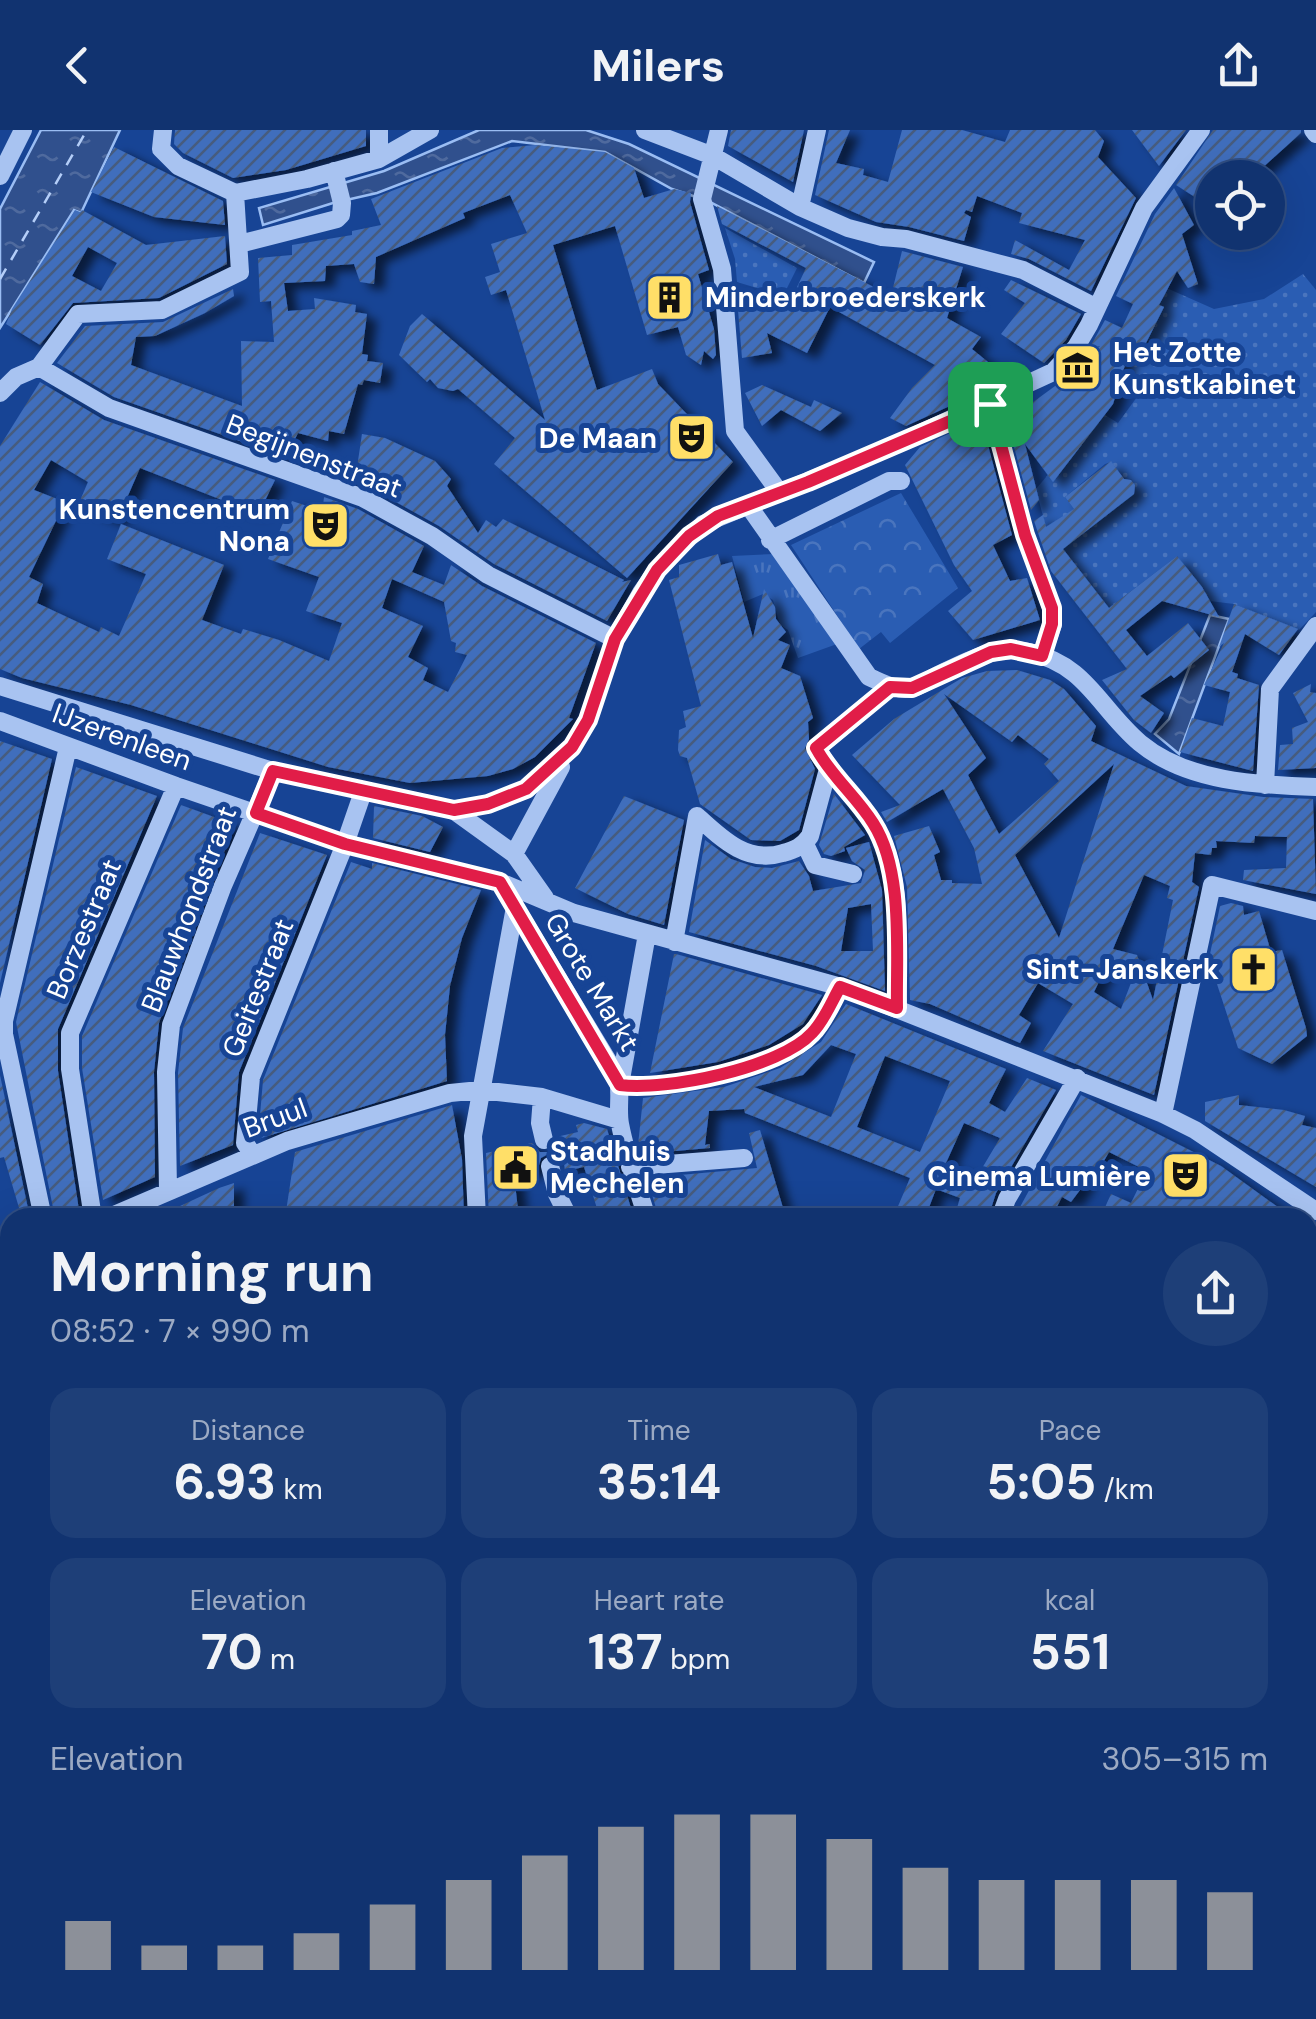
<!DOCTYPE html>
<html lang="en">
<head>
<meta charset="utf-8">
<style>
	:root { --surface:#113370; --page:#1e3f78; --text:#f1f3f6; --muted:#9caac3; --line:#304e83; --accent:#8c9099 }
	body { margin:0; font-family:"DM Sans",sans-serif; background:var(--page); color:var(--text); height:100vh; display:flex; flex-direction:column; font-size:38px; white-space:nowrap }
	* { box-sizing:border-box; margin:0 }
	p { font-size:32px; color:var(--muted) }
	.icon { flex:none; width:55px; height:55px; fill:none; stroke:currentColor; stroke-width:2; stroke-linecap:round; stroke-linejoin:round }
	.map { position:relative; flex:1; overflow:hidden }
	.details { position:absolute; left:0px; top:1078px; width:1318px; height:812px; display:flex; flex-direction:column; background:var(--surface); border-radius:30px 30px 0 0; box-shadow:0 10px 40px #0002,0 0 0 2px var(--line) }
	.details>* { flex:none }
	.buttons { position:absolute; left:1195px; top:30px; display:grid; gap:20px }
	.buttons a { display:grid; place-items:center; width:90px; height:90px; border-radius:50%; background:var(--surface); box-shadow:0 10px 40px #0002,0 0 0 2px var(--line); font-size:50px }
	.pin { position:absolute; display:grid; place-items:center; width:85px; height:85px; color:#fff; margin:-42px; border-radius:20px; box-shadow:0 5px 15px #0006 }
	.round { display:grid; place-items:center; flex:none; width:105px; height:105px; border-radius:52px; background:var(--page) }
	.summary { display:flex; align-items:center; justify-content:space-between; height:170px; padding:0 50px }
	h1 { font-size:55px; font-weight:700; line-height:75px }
	.figures { display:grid; grid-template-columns:repeat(3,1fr); gap:15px; height:170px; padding:10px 50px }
	.figures div { display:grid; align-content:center; border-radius:25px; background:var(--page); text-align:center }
	.figures b { font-size:50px; font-weight:700 }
	.figures small { font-size:28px; font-weight:400 }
	.figures p { font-size:28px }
	.chart { height:280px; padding:20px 50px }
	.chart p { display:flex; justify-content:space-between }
	.chart svg { width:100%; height:180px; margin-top:10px; stroke:var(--accent); stroke-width:6 }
	header { display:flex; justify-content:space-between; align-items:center; height:130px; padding:0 50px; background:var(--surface); font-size:45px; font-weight:700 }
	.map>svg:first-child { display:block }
</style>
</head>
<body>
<header><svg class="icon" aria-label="back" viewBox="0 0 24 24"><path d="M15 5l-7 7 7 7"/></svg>Milers<svg class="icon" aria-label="share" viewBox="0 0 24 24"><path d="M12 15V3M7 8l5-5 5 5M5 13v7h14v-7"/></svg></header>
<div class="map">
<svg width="1316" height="1889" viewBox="0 0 1316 1889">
	<defs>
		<pattern id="grass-tufts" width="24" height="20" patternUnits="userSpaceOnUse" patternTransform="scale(2.5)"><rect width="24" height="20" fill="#2a5db3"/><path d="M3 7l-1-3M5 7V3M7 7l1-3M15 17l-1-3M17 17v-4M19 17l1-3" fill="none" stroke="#4a75be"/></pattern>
		<pattern id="park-crowns" width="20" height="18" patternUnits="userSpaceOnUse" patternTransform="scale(2.5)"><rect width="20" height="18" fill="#2a5db3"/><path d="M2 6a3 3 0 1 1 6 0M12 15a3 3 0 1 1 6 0" fill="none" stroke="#4a75be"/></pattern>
		<pattern id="garden-dots" width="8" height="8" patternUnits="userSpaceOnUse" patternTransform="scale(2.5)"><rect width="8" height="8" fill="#2a5db3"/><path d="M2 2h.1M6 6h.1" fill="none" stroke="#4a75be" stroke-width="1.8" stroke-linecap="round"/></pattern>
		<pattern id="water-ripples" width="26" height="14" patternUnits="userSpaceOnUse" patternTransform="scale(2.5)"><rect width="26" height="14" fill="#30508d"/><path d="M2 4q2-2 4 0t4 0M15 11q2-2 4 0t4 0" fill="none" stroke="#4f6a9e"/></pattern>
		<pattern id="building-hatch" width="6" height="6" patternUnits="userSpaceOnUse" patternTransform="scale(2.5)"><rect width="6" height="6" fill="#3f6ebc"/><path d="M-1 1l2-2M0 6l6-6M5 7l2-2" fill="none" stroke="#465b7e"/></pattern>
		<filter id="shadow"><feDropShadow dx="10" dy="6" stdDeviation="5" flood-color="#0009"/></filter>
	</defs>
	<rect width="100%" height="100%" fill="#174495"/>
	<path fill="url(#grass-tufts)" d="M774,424L837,514L798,528L788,500L780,495L773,470L763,464L744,472L732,426Z"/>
	<path fill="url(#park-crowns)" d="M901,363L958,458L890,513L881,502L859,519L791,415Z"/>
	<path fill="url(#garden-dots)" d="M725,98L797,138L783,166L737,152L735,129Z
		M1303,144L1316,160V482L1299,500L1234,474L1210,471L1177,426L1109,478L1063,419L1130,367L1135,355L1131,349L1119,351L1117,348L1121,344L1111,332L1105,334L1065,367L1074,379L1047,402L1036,359L1052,340L1058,345L1105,285L1118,293L1137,267H1152L1155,254L1124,245L1122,219L1140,227L1148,211L1150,194L1155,196L1164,177L1159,175L1163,166L1162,156L1214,179L1264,169Z
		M845,1880H880L884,1888L902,1880H957L960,1889H832L831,1886Z"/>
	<path fill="url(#water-ripples)" stroke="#9abdf3" stroke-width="2.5" d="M41,0H120L81,83L74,80L0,198V79Z
		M479,0H586L629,14L874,132L864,153L708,71L672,59L605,22L512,11L377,63L333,73L263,95L259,78L384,41Z
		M1210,485L1229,489L1179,624L1155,604L1169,589Z"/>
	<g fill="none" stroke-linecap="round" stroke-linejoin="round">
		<path stroke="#b4cef8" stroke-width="2.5" stroke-dasharray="12 10" stroke-linecap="butt" d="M0,149L87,0"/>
	</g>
	<path fill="url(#building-hatch)" fill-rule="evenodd" filter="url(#shadow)" d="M175,0H366V16L286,40L233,48L183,23L174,14Z
		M731,0H804L793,52L728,16Z
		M829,0H850L836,33L864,39L863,45L888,52L902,0H962L1005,12L1010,0H1095L1104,11L1098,27L1136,68L1091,161L1029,129L1011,124L1015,110L1069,140L1085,110L1019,93L1022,83L977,66L972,82L966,80L964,83L971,87L964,111L909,97L876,92L815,65Z
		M1132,0H1186L1159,36Z
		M1213,0H1301V3L1251,48H1212V78L1176,55Z
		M535,15L605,22L634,38L644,68L674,59L691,63L690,72L709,140L698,144L714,199L716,225L713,229L704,221L701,235L686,225L678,197L647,205L615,96L553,115L597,260L652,239L658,254L733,332L627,448L494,334L515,308L458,259L453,261L438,258L430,249L427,252L399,225L410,196L422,184L545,290L506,160L491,165L485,147L500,142L491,114L527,103L510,65L463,83L465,88L376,127L374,154L360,152L354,134L326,136L325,151L284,153L288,181L315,179L314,168L356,175L355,182L367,184L362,224L368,225L367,231L383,233L380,253L364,250L362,255L358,254L344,304L329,301L328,311L298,303L286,327L114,267L57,233L85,196L163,192L233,159L234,166L205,183L155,206L136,207L131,235L242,276L241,211L274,212L271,171L260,172L258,128L292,125V115L352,105V101L381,95L371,69L502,18Z
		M114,17L223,71L225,95L154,87L91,62Z
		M1174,58L1194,95L1182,104L1198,154L1188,158L1177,141L1159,175L1164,177L1139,227L1129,222L1113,274L1053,352L1025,314L1039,370L1031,380L1007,291L1062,251L1100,216L1089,219L1105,190L1122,198L1133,174L1116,166L1155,84Z
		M717,76L891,166L902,121L963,137L947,188L981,207L972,219L1009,249L906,296L890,288L912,258L935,235L830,177L807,223L767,203L772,223L742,228L736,156L789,174L806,138L722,94Z
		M75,80L80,82L82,80L146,115L225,106L227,134L159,168L73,173L40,215L6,194L12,179ZM88,117L117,133L101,161L72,146Z
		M1011,150L1081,184L1066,210L1044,233L1001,204L1025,173L1004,160Z
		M40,252L104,290L275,350L261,379L250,381L140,338L117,391L78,375L88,352L51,330L34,360L65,372L29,447L43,454L37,473L99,502L101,497L119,506L146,444L107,429L121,394L224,435L202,490L241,504L243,499L279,510L329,531L342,493L306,481L319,447L268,429L292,371L307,376H312L314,372L323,376L324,367L358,379L424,416L412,442L444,455L451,435L482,456L596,513L569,588L573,589L535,627L513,639L488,646L410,653L328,637L131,575L22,548L0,539V316ZM392,449L444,472L451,511L456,513L455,522L467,525L448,562L423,550L428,538L408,527L423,496L382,478Z
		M762,255L811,277L814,270L842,283L820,301L781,280L762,296L745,263Z
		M981,289L1012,405L993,415L1010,451L1027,448L1040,490L973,510L948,481L972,461L954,435L905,335L920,317Z
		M362,304L385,308L435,331L451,349L447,356L478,403L486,390L496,397L503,389L624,450L622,452L631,450L607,491L494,434L439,396L369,357L333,344V339L356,344Z
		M1111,331L1124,349L1131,350L1135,355L1134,364L1063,419L1109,478L1177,426L1202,457L1219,487L1162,471L1126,500L1147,526L1188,493L1209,520L1174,548L1171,545L1140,566L1164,583L1151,603L1134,590L1102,550L1127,539L1051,441L1034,391L1043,385L1046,397L1074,379L1065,367Z
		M718,424L721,435L732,432L753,508L764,459L775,477L776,489L786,502L778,510L790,515L781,538L800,546L813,588L808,592L809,609L805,618L815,639L799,700L780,711L751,710L700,674L687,628L680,626L678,620L679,600L686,597L683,581L701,576L669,450L679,447V435Z
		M1234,474L1298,499L1279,525L1245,504L1232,542L1238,544L1237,548L1259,555L1253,641L1180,622L1192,588L1223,596L1230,562L1204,555L1224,513L1219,517Z
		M1017,540L1050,550L1064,559L1096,596L1091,611L1186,656L1263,667L1313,669L1316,764L1243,750L1244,740L1286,738L1287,707L1255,706L1254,713L1216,711L1217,718H1212L1211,725L1195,723L1192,752L1199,757L1154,965L1043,921L1073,874L1038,853L1019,885L1031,893L1020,913L930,874L910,870L907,757L894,706L929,696L940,722L934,725L941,750H952V753L982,754L974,718L943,659L887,692L881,682L900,675L852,625L894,589L962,548L987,541ZM944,564L1012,612L1018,605L1049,629L1044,634L1059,651L999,704L968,645L986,628ZM1114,634L1059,808L1015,725ZM1144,745L1170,756L1167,768L1173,770L1153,870L1137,825L1113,819ZM1107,835L1134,845L1121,879L1094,862Z
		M1311,554L1310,562L1316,563V638L1278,640L1280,615L1293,614L1292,598L1308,592L1293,563Z
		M0,611L52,629L0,853Z
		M76,637L157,666L58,899V941L79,1080L73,1083L76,1088H55L16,892Z
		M834,664L865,705L844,717L845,721L831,726L824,724L819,715Z
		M624,666L684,690L664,795L628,784L575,758Z
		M181,675L236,695L210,754L159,893L154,942L155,1047L103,1070L82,938V906Z
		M374,676L422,686L443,697L430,722L373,708Z
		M260,703L327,725L239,942L233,1015L180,1036L178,943L183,898Z
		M705,710L731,729L755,737L772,738L799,731L809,746L813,761L861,753L865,740L852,731L846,718L869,712L882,760L885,861L816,836L689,802ZM871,774L873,821H841L848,778Z
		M351,732L372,739V733L481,760L462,808L450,856L445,905L447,951L258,1009L263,950Z
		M1231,773L1243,776L1244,785L1259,781L1271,822L1282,820L1306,898L1307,906L1272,934L1238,918L1215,848L1210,824L1220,776Z
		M674,824H676L822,865L803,894L769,915L718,932L650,943Z
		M846,874L1006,939L989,973L1005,982L1027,948L1056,960L996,1063L988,1088H954L960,1068L936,1059L925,1088H893L910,1048L745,983L744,979L709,981L705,1015L710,1014V1018L640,1024L638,1015L643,968L724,957L780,938L821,912ZM831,915L856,924L831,987L754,957L803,945ZM885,926L950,951L920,1022L857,997ZM964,993L1000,1008L978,1045L946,1033Z
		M0,945L30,1088H22L4,1027L0,1028Z
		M1081,965L1221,1036L1293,1088H1109L1102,1084L1111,1064L1131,1073L1145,1044L1141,1042L1143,1039L1109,1022L1100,1038L1081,1049L1086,1052L1071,1072L1062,1067L1051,1088H1014Z
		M1239,965V975L1284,980L1305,986L1302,995L1316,998V1057L1205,991V972Z
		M452,975L462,1029L464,1088H285L295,1022Z
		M584,993L607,999L634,1088H600L584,1037L565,1041L564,1033L558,1027L548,1024L541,1028L538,1039L514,1045L519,1088H489L486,1023L532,1013L540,1022H548L556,1014V1007L578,1002L576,995Z
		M760,1000L786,1088H659L647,1048L757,1038L749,1003Z
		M234,1053V1088H154L219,1058Z"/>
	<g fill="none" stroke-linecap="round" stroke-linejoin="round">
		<path stroke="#a8c3f1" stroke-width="18" d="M163,0L161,19L178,36L235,63
			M379,0V29
			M645,0L713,26L800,77L848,98L882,107L906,109L1023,140L1097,178
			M719,0L702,69L722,139L735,301L780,363
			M1313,0L1316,4
			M0,46L23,0
			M235,63L307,49L379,29L430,0
			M800,77L817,0
			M239,114L337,89L341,85L342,73L334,41
			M39,237L109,278L363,368L432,406L488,445L615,509
			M0,263L16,247L39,237L78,184L162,180L240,142L235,63
			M990,274L1025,405L1051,477L1053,494L1042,526
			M748,375L869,547C883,553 898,562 913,558C920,556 928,551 934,547C963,533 995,514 1029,522C1087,535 1098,577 1140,613C1187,652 1257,655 1316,657
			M770,410L889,351H901
			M0,556L273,641L453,680L514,724L545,768
			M890,557L817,618C831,646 856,666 873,693C906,744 896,819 897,877
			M0,591L176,656L345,714L500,752L574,783L841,857L1163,984L1195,1000L1316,1081
			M1265,655L1270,559L1316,496
			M453,680L488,674L527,659L572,617L588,589L615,509L641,463L657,440L703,394L884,320L1053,242L1076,217L1089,195L1144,78L1201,0
			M697,686C722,709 747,734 783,723C795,720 803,716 810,706L828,639
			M805,714L815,735L853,744
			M514,724L561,637
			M500,752L617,946C622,960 617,978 620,994C626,1026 637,1056 647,1088
			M647,804L620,955C666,961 779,938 812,903C824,891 832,871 841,857
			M674,812L697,686
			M542,967L540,993L544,1010
			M1163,984L1212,755L1316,781
			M253,1025L245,1013L251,947L345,714L363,662
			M550,1036L557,1064L569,1088
			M630,1037L744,1028
			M168,1060L166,942L171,895L222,758L273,641
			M43,1088L4,904V891L68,617
			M93,1088L70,939V903L176,656
			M107,1088L287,1011L450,963L480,960L542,967L619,990
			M477,1088L473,1006L515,777
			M1000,1088L1007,1069L1077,948
			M0,1138L10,1133
			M1308,1166L1316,1155
			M1308,1273L1316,1278
			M0,1411L10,1406
			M1308,1431L1316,1436
			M0,1482L10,1498
			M0,1566L10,1551
			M1308,1791L1316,1796
			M0,1815L10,1811
			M216,1880V1889
			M990,1880L992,1889
			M424,1889L434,1880
			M783,1889L784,1880"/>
	</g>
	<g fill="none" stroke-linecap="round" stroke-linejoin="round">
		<defs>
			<path id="route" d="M990,274L1025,405L1052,478V494L1042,526L1011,519L991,522L912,558L890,557L816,618C831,646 856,666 873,693C904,741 896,822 897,878L840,857C832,871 824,891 812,903C780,938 666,961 620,955L500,752L345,714L256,683L273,641L454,680L488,674L526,659L572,617L588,590L615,509L657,440L689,406L718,386L808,352Z"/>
		</defs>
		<use href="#route" stroke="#fff" stroke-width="20"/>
		<use href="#route" stroke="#e11d48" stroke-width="12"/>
	</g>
	<defs>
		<symbol id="building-square" viewBox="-11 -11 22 22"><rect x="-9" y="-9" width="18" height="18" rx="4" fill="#ffdf68" stroke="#174495"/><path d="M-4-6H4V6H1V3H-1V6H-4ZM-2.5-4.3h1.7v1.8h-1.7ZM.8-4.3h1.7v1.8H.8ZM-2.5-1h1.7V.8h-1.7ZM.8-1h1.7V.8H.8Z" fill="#111"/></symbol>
		<symbol id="museum-square" viewBox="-11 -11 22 22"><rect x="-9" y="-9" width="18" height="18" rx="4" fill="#ffdf68" stroke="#174495"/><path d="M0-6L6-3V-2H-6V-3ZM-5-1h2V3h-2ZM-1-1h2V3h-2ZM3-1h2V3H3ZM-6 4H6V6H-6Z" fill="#111"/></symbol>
		<symbol id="theatre-square" viewBox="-11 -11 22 22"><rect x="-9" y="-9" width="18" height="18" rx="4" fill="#ffdf68" stroke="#174495"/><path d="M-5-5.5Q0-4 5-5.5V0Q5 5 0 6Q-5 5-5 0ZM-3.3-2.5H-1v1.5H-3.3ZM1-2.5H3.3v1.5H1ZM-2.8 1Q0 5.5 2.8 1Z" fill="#111"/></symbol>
		<symbol id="church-square" viewBox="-11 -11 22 22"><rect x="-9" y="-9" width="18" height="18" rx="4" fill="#ffdf68" stroke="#174495"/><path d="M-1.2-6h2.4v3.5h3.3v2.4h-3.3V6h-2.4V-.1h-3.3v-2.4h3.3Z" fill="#111"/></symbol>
		<symbol id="civic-square" viewBox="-11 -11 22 22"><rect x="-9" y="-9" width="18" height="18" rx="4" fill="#ffdf68" stroke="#174495"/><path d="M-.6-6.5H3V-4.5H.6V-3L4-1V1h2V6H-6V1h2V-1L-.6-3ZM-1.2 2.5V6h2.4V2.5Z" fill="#111"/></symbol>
	</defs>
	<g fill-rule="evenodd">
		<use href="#building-square" x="642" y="140" width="55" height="55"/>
		<use href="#museum-square" x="1050" y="210" width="55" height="55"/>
		<use href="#theatre-square" x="664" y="280" width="55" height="55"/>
		<use href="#theatre-square" x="298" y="368" width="55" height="55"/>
		<use href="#church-square" x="1226" y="812" width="55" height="55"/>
		<use href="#civic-square" x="488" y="1010" width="55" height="55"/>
		<use href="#theatre-square" x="1158" y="1018" width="55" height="55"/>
	</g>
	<g text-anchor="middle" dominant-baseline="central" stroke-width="10" stroke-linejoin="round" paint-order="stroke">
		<g font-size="28" font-weight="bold" fill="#fff" stroke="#174495" text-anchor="end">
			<text x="705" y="167" text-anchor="start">Minderbroederskerk</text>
			<text x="1113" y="222" text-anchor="start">Het Zotte<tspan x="1113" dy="32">Kunstkabinet</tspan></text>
			<text x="657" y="308">De Maan</text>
			<text x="290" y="379">Kunstencentrum<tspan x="290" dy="32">Nona</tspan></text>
			<text x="1219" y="839">Sint-Janskerk</text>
			<text x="550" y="1021" text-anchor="start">Stadhuis<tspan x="550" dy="32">Mechelen</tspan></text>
			<text x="1151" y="1046">Cinema Lumière</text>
		</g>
		<g font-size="28" fill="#fff" stroke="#174495">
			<text transform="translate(314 326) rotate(21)">Begijnenstraat</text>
			<text transform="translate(122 607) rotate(20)">IJzerenleen</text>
			<text transform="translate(189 779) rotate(-69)">Blauwhondstraat</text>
			<text transform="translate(84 799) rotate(-67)">Borzestraat</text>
			<text transform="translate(592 852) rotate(59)">Grote Markt</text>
			<text transform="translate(258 858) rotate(-68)">Geitestraat</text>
			<text transform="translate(275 988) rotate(-20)">Bruul</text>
		</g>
	</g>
</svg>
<div class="buttons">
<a><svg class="icon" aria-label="locate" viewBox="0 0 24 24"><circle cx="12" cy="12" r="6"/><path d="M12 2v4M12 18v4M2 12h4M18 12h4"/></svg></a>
</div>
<div class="pin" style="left:990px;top:274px;background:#1e9e55"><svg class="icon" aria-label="arrive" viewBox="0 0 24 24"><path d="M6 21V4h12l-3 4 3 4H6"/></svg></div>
<section class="details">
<div class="summary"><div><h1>Morning run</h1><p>08:52 · 7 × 990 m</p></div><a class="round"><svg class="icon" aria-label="share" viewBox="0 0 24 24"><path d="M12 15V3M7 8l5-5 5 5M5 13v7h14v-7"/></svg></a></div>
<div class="figures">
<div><p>Distance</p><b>6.93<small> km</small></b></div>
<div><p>Time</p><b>35:14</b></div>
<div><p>Pace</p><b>5:05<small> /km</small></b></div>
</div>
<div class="figures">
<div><p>Elevation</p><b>70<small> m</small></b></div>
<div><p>Heart rate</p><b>137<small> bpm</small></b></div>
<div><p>kcal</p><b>551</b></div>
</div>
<div class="chart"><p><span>Elevation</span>305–315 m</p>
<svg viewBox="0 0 160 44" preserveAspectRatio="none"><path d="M5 44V32M15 44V38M25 44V38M35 44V35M45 44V28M55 44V22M65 44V16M75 44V9M85 44V6M95 44V6M105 44V12M115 44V19M125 44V22M135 44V22M145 44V22M155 44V25"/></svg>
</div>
</section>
</div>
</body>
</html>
